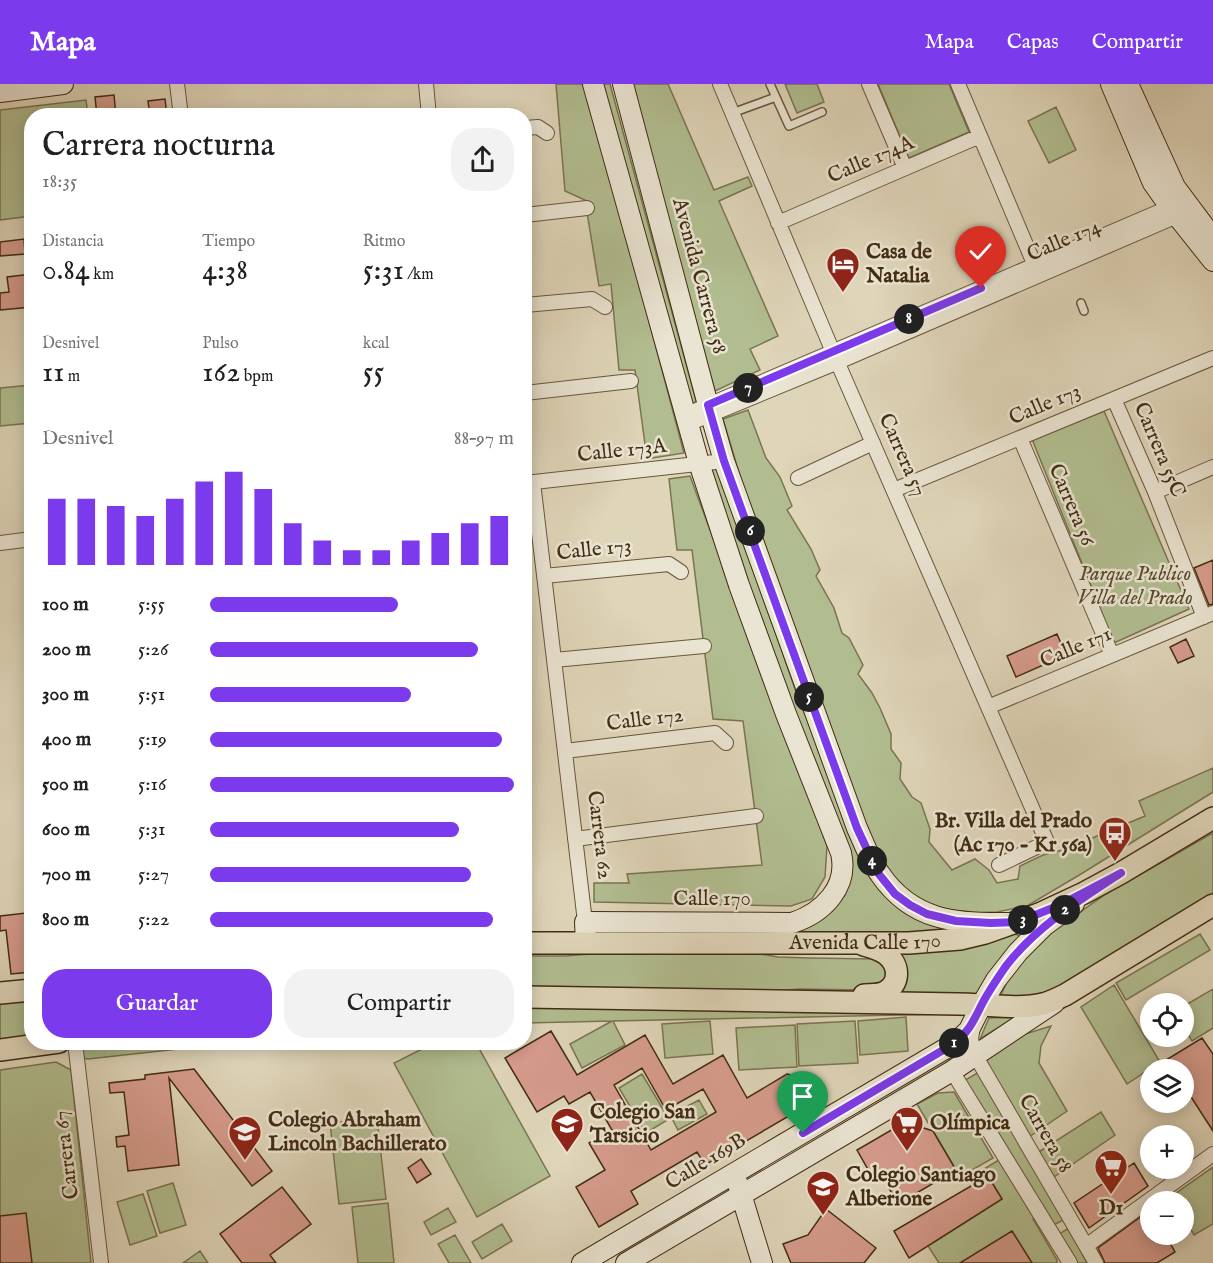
<!DOCTYPE html>
<html lang="es">
<head>
<meta charset="utf-8">
<style>
	:root { --surface:#fff; --page:#f2f2f2; --text:#202124; --muted:#757577; --accent:#7c3aed }
	body { margin:0; font-family:"IM FELL English",serif; background:var(--page); color:var(--text); height:100vh; display:flex; flex-direction:column; font-size:22px; white-space:nowrap }
	* { box-sizing:border-box; margin:0 }
	p { font-size:20px; color:var(--muted) }
	.icon { flex:none; width:33px; height:33px; fill:none; stroke:currentColor; stroke-width:2; stroke-linecap:round; stroke-linejoin:round }
	.map { position:relative; flex:1; overflow:hidden }
	.panel { position:absolute; left:24px; top:24px; width:508px; height:942px; display:flex; flex-direction:column; background:var(--surface); border-radius:24px; box-shadow:0 3px 15px #0003 }
	.panel>* { flex:none }
	.buttons { position:absolute; left:1140px; top:909px; display:grid; gap:12px }
	.buttons a { display:grid; place-items:center; width:54px; height:54px; border-radius:50%; background:var(--surface); box-shadow:0 3px 15px #0003; font-size:30px }
	.pin { position:absolute; display:grid; place-items:center; width:51px; height:51px; color:#fff; margin:-62px -26px; border-radius:50% 50% 50% 0; rotate:-45deg; box-shadow:0 0 6px #0007 }
	.pin .icon { rotate:45deg }
	.km { position:absolute; width:30px; height:30px; margin:-15px; border-radius:50%; background:#222; color:#fff; font-size:16px; line-height:30px; text-align:center }
	.round { display:grid; place-items:center; flex:none; width:63px; height:63px; border-radius:24px; background:var(--page) }
	.headline { display:flex; align-items:center; justify-content:space-between; height:102px; padding:0 18px }
	h1 { font-size:33px; font-weight:600; line-height:45px }
	.figures { display:grid; grid-template-columns:repeat(3,1fr); gap:9px; height:102px; padding:6px 18px }
	.figures div { display:grid; align-content:center }
	.figures b { font-size:30px; font-weight:600 }
	.figures small { font-size:16px; font-weight:400 }
	.figures p { font-size:16px }
	.chart { height:168px; padding:12px 18px }
	.chart p { display:flex; justify-content:space-between }
	.chart svg { width:100%; height:108px; margin-top:6px; stroke:var(--accent); stroke-width:6 }
	.button { display:flex; gap:12px; margin-top:auto; padding:12px 18px }
	.button a { flex:1; height:69px; border-radius:24px; background:var(--accent); color:#fff; font-size:24px; font-weight:600; line-height:69px; text-align:center }
	.button a+a { background:var(--page); color:var(--text) }
	ul { padding:0 18px; list-style:none; font-size:20px }
	li { display:grid; grid-template-columns:96px 72px 1fr; align-items:center; height:45px }
	li i { height:15px; border-radius:8px; background:var(--accent) }
	header { display:flex; align-items:center; gap:36px; box-sizing:border-box; height:84px; padding:0 30px; background:var(--accent); color:#fff }
	header strong { font-size:28px }
	nav { display:flex; gap:33px; margin-inline-start:auto; font-size:21px }
	.map>svg:first-child { display:block }
</style>
</head>
<body>
<header>
<strong>Mapa</strong>
<nav><a>Mapa</a><a>Capas</a><a>Compartir</a></nav>
</header>
<div class="map">
<svg width="1213" height="1179" viewBox="0 0 1213 1179">
	<rect width="100%" height="100%" fill="#dfd5b9"/>
	<filter id="stains"><feTurbulence type="fractalNoise" baseFrequency=".00333" numOctaves="4"/><feColorMatrix values="0 0 0 0 .2 0 0 0 0 .09 0 0 0 0 .02 0 0 0 .5 -.17"/></filter>
	<radialGradient id="worn" r=".72"><stop offset=".6" stop-color="#630" stop-opacity="0"/><stop offset="1" stop-color="#630" stop-opacity=".3"/></radialGradient>
	<path fill="#b1bd90" stroke="#7a7451" stroke-width="1.5" d="M556,0H586L684,369L647,375L635,286H619L611,200L599,202L585,116L565,107Z
		M602,0H610L696,317L692,321Z
		M630,0H668L714,106L748,93L752,102L719,117L778,252L750,265L760,286L715,307Z
		M785,0H817L824,18L797,29Z
		M878,0H949L969,48L909,74Z
		M86,16L88,31L32,32L31,132L0,136V26Z
		M1056,23L1076,66L1049,79L1028,37Z
		M31,301V339L0,342V304Z
		M748,326L766,374L780,393L792,422L787,426L811,465L820,486L816,492L834,524L842,549L849,554L863,581L858,590L872,609L880,624L891,650V665L901,679L900,695L912,713L921,719L930,745L929,758L952,786L975,775L989,786L997,799L1018,795L1020,782L1043,771L1066,765L1145,732L1139,717L1213,684V708L1081,790L1027,822L997,828L972,829L945,827L920,816L900,805L881,782L752,432L723,335Z
		M1104,327L1189,525L1114,559L1032,355Z
		M712,385H716L720,389L795,605L860,771L938,837L940,844L938,849H594L595,846L800,845L833,824L845,810L851,789L785,607L709,388Z
		M690,392L827,762L825,793L812,815L791,822L594,818V799H629L627,790L762,781L743,637L713,635L692,466H677L669,395Z
		M1213,749V815L1045,911L1002,914L1001,911L1007,898L1020,878L1053,847L1106,810Z
		M1014,850L1018,851L1020,854L976,911L899,909V869C939,868 976,863 1014,850Z
		M1200,850L1210,866L1126,916L1116,899Z
		M626,867L754,869L778,873L809,874L876,875L882,877L889,895L868,906L799,905L730,911L525,903V872H566Z
		M1114,901L1160,978L1127,1000L1081,923Z
		M1213,905V944L1192,957L1184,943V922Z
		M31,913V956L0,960V917Z
		M525,921L949,930L613,937L625,961L582,984L570,960L612,937L525,939Z
		M906,933L908,967L860,971L858,937Z
		M1015,933L980,955L989,934Z
		M710,937L713,970L665,974L662,940Z
		M855,937L858,979L799,982L797,940Z
		M795,941L797,983L739,986L736,944Z
		M1051,942L1041,962L1039,979L1067,1027L1029,1053L983,975L1022,951Z
		M81,959L84,958L233,959L88,975L83,974Z
		M434,959H476L550,1092L477,1133L394,979Z
		M56,978L71,986L91,1179H0V986Z
		M979,988L1065,1135L1052,1142L962,998Z
		M642,990L669,1035L646,1049L619,1004Z
		M954,1008L993,1074L960,1093L917,1020L938,1009Z
		M699,1016L707,1030L678,1046L670,1031Z
		M1101,1028L1115,1051L1051,1095L1037,1069Z
		M377,1034L386,1115L339,1120L330,1039Z
		M1002,1074L1040,1130L1033,1135L1057,1176V1179H1032L1012,1147L960,1179H939L928,1162L1002,1115L984,1085Z
		M1213,1083V1140L1194,1151L1184,1132V1118L1175,1117L1172,1112Z
		M173,1099L186,1141L160,1149L147,1107Z
		M143,1110L157,1152L130,1161L117,1118Z
		M388,1119L394,1179H358L352,1123Z
		M448,1124L456,1138L431,1151L424,1138Z
		M502,1140L512,1157L482,1175L472,1158Z
		M1069,1144L1087,1179H1075L1059,1150Z
		M455,1151L471,1179H449L438,1160Z
		M200,1167L208,1179H183Z"/>
	<path fill="#d79c8d" stroke="#422c12" stroke-width="1.5" fill-rule="evenodd" d="M114,11L116,32H97L95,13Z
		M165,15L167,32H150L148,17Z
		M24,155L25,170L0,172V158Z
		M32,190V223L0,226V209L9,208L7,193Z
		M1213,476V520L1209,521L1194,484Z
		M1057,550L1066,571L1016,593L1007,572Z
		M1186,555L1194,572L1178,579L1170,563Z
		M26,829L32,888L11,890L6,846L0,847V832Z
		M551,947L577,991L645,951L673,1000L723,971L747,1014L787,990L805,994L800,1012L806,1022L705,1081L697,1068L631,1107L638,1120L599,1143L576,1103L605,1086L589,1059L612,1046L590,1008L569,1020L564,1012L537,1028L505,974ZM642,984L666,1026L703,1005L716,1028L651,1066L614,1001Z
		M1202,954L1213,970V1047L1184,1002V986H1172L1166,976Z
		M194,985L272,1087L252,1102L169,994L179,1081L128,1087L125,1062L117,1063L116,1053L129,1051L124,1008L110,1009L109,999L145,995V991Z
		M905,1038L933,1047L956,1086L898,1120L882,1092L874,1096L857,1066Z
		M421,1075L431,1090L417,1099L408,1084Z
		M1134,1079L1148,1102L1089,1144L1074,1119Z
		M988,1092L1002,1115L909,1174L894,1147Z
		M282,1103L311,1140L270,1171L276,1179H242L220,1150Z
		M826,1125L876,1164L864,1179H791L783,1160L808,1151Z
		M1150,1126V1150H1165L1175,1168L1157,1179H1105L1098,1164Z
		M26,1129L32,1179H0V1132Z
		M1012,1147L1032,1179H960Z"/>
	<g fill="none" stroke-linecap="round" stroke-linejoin="round">
		<defs>
			<path id="lane" d="M770,0L789,42L822,28
				M732,29L776,13
				M1081,219L1084,227"/>
			<path id="street" d="M177,0L181,32
				M426,0L429,32
				M720,0L833,268L1047,758L999,781
				M869,0L905,84
				M958,0L1038,189
				M525,44L538,43L547,49
				M525,131L587,124
				M778,139L980,52
				M525,221L592,215L605,223
				M525,309L631,297
				M1114,315L1155,408L1204,533
				M685,331L1177,120
				M688,340L838,278L1177,132L1182,128
				M1020,354L1112,571
				M798,394L873,359
				M533,398L585,838
				M525,399L724,377
				M894,406L1213,274
				M1155,408L1213,383
				M0,459L32,455
				M544,492L669,480L681,488
				M554,576L704,562
				M988,623L1213,529
				M565,667L715,649L726,659
				M575,755L756,732
				M973,942L971,955L975,971L1096,1179
				M75,958L101,1179
				M952,987L1070,1179
				M1086,1162L1213,1070"/>
			<path id="secondary" d="M623,0L708,321L724,377L857,744C864,759 870,777 880,790C912,837 956,840 1009,839
				M1111,0L1153,99L1170,123L1213,177
				M1128,0L1175,103L1213,154
				M0,8L63,0
				M586,859L585,838L792,839C823,829 849,803 841,769L786,630L739,501L699,379L593,0
				M738,1100L762,1179
				M582,1179L955,959L969,946L982,920L996,896L1018,868L1044,842L1074,820
				M626,1179L952,987L1054,919"/>
			<g id="primary">
				<path id="s1" d="M525,859H909L960,855L985,849L1039,830L1084,809L1121,789L1213,734"/>
				<path d="M0,909L32,906"/>
				<path d="M864,911C870,911 877,911 883,909C901,901 900,881 886,870C879,865 872,863 864,861"/>
				<path d="M525,913L958,920C983,920 1019,926 1043,920C1051,918 1058,914 1065,911L1213,821"/>
				<path d="M0,966L59,958"/>
			</g>
		</defs>
		<use href="#lane" stroke="#69563c" stroke-width="10"/>
		<use href="#street" stroke="#69563c" stroke-width="16"/>
		<use href="#secondary" stroke="#422c12" stroke-width="22"/>
		<use href="#primary" stroke="#422c12" stroke-width="24"/>
		<use href="#lane" stroke="#eae4d2" stroke-width="7"/>
		<use href="#street" stroke="#eae4d2" stroke-width="14"/>
		<use href="#secondary" stroke="#eae4d2" stroke-width="20"/>
		<use href="#primary" stroke="#dfd5b9" stroke-width="21"/>
	</g>
	<g fill="none" stroke-linecap="round" stroke-linejoin="round">
		<defs>
			<path id="route" d="M803,1049L955,959C969,947 973,938 981,922C988,908 997,895 1006,882C1037,842 1080,816 1121,789L1060,821L1018,838L991,839L956,837L927,830L910,821L895,810L878,789L857,744L724,377L708,321L981,204"/>
		</defs>
		<use href="#route" stroke="#fff" stroke-width="12"/>
		<use href="#route" stroke="#7c3aed" stroke-width="8"/>
	</g>
	<defs>
		<symbol id="hotel-pin" viewBox="-11 -11 22 30"><path d="M0 17L-7.5 6A9.5 9.5 0 1 1 7.5 6Z" fill="#8f2418" stroke="#eae4d2"/><path d="M-6-4.5h1.5V1H6V5H4.5V3h-9V5H-6ZM-4 0a1.8 1.8 0 1 1 3.6 0ZM.5 0V-2.5h3Q6-2.5 6 0Z" fill="#fff"/></symbol>
		<symbol id="bus-pin" viewBox="-11 -11 22 30"><path d="M0 17L-7.5 6A9.5 9.5 0 1 1 7.5 6Z" fill="#8f2418" stroke="#eae4d2"/><path d="M-5-6H5V4H4V6H2V4H-2V6H-4V4H-5ZM-3.5-4V0h7V-4ZM-3.5 1.2v1.5H-2V1.2ZM2 1.2v1.5H3.5V1.2Z" fill="#fff"/></symbol>
		<symbol id="supermarket-pin" viewBox="-11 -11 22 30"><path d="M0 17L-7.5 6A9.5 9.5 0 1 1 7.5 6Z" fill="#8f2418" stroke="#eae4d2"/><path d="M-6-5.5h2.5l.6 2H6L4.5 2H-2.5L-4.4-4H-6ZM-1.5 3.2a1.3 1.3 0 1 0 .1 0ZM3 3.2a1.3 1.3 0 1 0 .1 0Z" fill="#fff"/></symbol>
		<symbol id="school-pin" viewBox="-11 -11 22 30"><path d="M0 17L-7.5 6A9.5 9.5 0 1 1 7.5 6Z" fill="#8f2418" stroke="#eae4d2"/><path d="M0-5L7-2L0 1L-7-2ZM-4 1L0 2.5L4 1V4Q0 6-4 4Z" fill="#fff"/></symbol>
	</defs>
	<g fill-rule="evenodd">
		<use href="#hotel-pin" x="824" y="161" width="38" height="52"/>
		<use href="#bus-pin" x="1096" y="730" width="38" height="52"/>
		<use href="#supermarket-pin" x="888" y="1020" width="38" height="52"/>
		<use href="#school-pin" x="548" y="1021" width="38" height="52"/>
		<use href="#school-pin" x="226" y="1029" width="38" height="52"/>
		<use href="#supermarket-pin" x="1092" y="1063" width="38" height="52"/>
		<use href="#school-pin" x="804" y="1084" width="38" height="52"/>
	</g>
	<g text-anchor="middle" dominant-baseline="central" stroke-width="5" stroke-linejoin="round" paint-order="stroke">
		<g font-size="21" fill="#422c12" stroke="#eae4d2">
			<text transform="translate(871 76) rotate(-23)">Calle 174A</text>
			<text transform="translate(1064 157) rotate(-23)">Calle 174</text>
			<text transform="translate(699 192) rotate(75)">Avenida Carrera 58</text>
			<text transform="translate(1045 321) rotate(-23)">Calle 173</text>
			<text transform="translate(1159 366) rotate(67)">Carrera 55C</text>
			<text transform="translate(622 367) rotate(-6)">Calle 173A</text>
			<text transform="translate(902 371) rotate(66)">Carrera 57</text>
			<text transform="translate(1071 421) rotate(67)">Carrera 56</text>
			<text transform="translate(594 466) rotate(-6)">Calle 173</text>
			<text transform="translate(1076 564) rotate(-23)">Calle 171</text>
			<text transform="translate(645 636) rotate(-7)">Calle 172</text>
			<text transform="translate(599 751) rotate(83)">Carrera 62</text>
			<text x="712" y="815">Calle 170</text>
			<text stroke="none"><textPath href="#s1" startOffset="340">Avenida Calle 170</textPath></text>
			<text transform="translate(1045 1050) rotate(60)">Carrera 58</text>
			<text transform="translate(67 1071) rotate(-97)">Carrera 67</text>
			<text transform="translate(706 1078) rotate(-31)">Calle 169B</text>
		</g>
		<g font-size="21" font-weight="bold" fill="#422c12" stroke="#eae4d2" text-anchor="start">
			<text x="866" y="168">Casa de<tspan x="866" dy="24">Natalia</tspan></text>
			<text x="1092" y="737" text-anchor="end">Br. Villa del Prado<tspan x="1092" dy="24">(Ac 170 - Kr 56a)</tspan></text>
			<text x="590" y="1028">Colegio San<tspan x="590" dy="24">Tarsicio</tspan></text>
			<text x="268" y="1036">Colegio Abraham<tspan x="268" dy="24">Lincoln Bachillerato</tspan></text>
			<text x="930" y="1039">Olímpica</text>
			<text x="846" y="1091">Colegio Santiago<tspan x="846" dy="24">Alberione</tspan></text>
			<text x="1111" y="1124" text-anchor="middle">D1</text>
		</g>
		<g font-size="21" font-style="italic" fill="#58492b" stroke="#eae4d2">
			<text x="1135" y="490">Parque Publico<tspan x="1135" dy="24">Villa del Prado</tspan></text>
		</g>
	</g>
	<rect width="100%" height="100%" filter="url(#stains)"/>
	<rect width="100%" height="100%" fill="url(#worn)"/>
</svg>
<div class="buttons">
<a><svg class="icon" aria-label="locate" viewBox="0 0 24 24"><circle cx="12" cy="12" r="6"/><path d="M12 2v4M12 18v4M2 12h4M18 12h4"/></svg></a>
<a><svg class="icon" aria-label="layers" viewBox="0 0 24 24"><path d="M12 4l9 5-9 5-9-5zM3 14l9 5 9-5"/></svg></a>
<a>+</a>
<a>−</a>
</div>
<div class="pin" style="left:803px;top:1049px;background:#1e9e55"><svg class="icon" aria-label="arrive" viewBox="0 0 24 24"><path d="M6 21V4h12l-3 4 3 4H6"/></svg></div>
<div class="pin" style="left:981px;top:204px;background:#d93025"><svg class="icon" aria-label="check" viewBox="0 0 24 24"><path d="M5 12l5 5 9-10"/></svg></div>
<b class="km" style="left:954px;top:959px">1</b>
<b class="km" style="left:1065px;top:826px">2</b>
<b class="km" style="left:1023px;top:836px">3</b>
<b class="km" style="left:872px;top:777px">4</b>
<b class="km" style="left:809px;top:613px">5</b>
<b class="km" style="left:750px;top:447px">6</b>
<b class="km" style="left:748px;top:304px">7</b>
<b class="km" style="left:909px;top:235px">8</b>
<section class="panel">
<div class="headline"><div><h1>Carrera nocturna</h1><p>18:35</p></div><a class="round"><svg class="icon" aria-label="share" viewBox="0 0 24 24"><path d="M12 15V3M7 8l5-5 5 5M5 13v7h14v-7"/></svg></a></div>
<div class="figures">
<div><p>Distancia</p><b>0.84<small> km</small></b></div>
<div><p>Tiempo</p><b>4:38</b></div>
<div><p>Ritmo</p><b>5:31<small> /km</small></b></div>
</div>
<div class="figures">
<div><p>Desnivel</p><b>11<small> m</small></b></div>
<div><p>Pulso</p><b>162<small> bpm</small></b></div>
<div><p>kcal</p><b>55</b></div>
</div>
<div class="chart"><p><span>Desnivel</span>88–97 m</p>
<svg viewBox="0 0 160 44" preserveAspectRatio="none"><path d="M5 44V17M15 44V17M25 44V20M35 44V24M45 44V17M55 44V10M65 44V6M75 44V13M85 44V27M95 44V34M105 44V38M115 44V38M125 44V34M135 44V31M145 44V27M155 44V24"/></svg>
</div>
<ul>
<li><b>100 m</b>5:55<i style="width:62%"></i></li>
<li><b>200 m</b>5:26<i style="width:88%"></i></li>
<li><b>300 m</b>5:51<i style="width:66%"></i></li>
<li><b>400 m</b>5:19<i style="width:96%"></i></li>
<li><b>500 m</b>5:16<i style="width:100%"></i></li>
<li><b>600 m</b>5:31<i style="width:82%"></i></li>
<li><b>700 m</b>5:27<i style="width:86%"></i></li>
<li><b>800 m</b>5:22<i style="width:93%"></i></li>
</ul>
<div class="button"><a>Guardar</a><a>Compartir</a></div>
</section>
</div>
</body>
</html>
